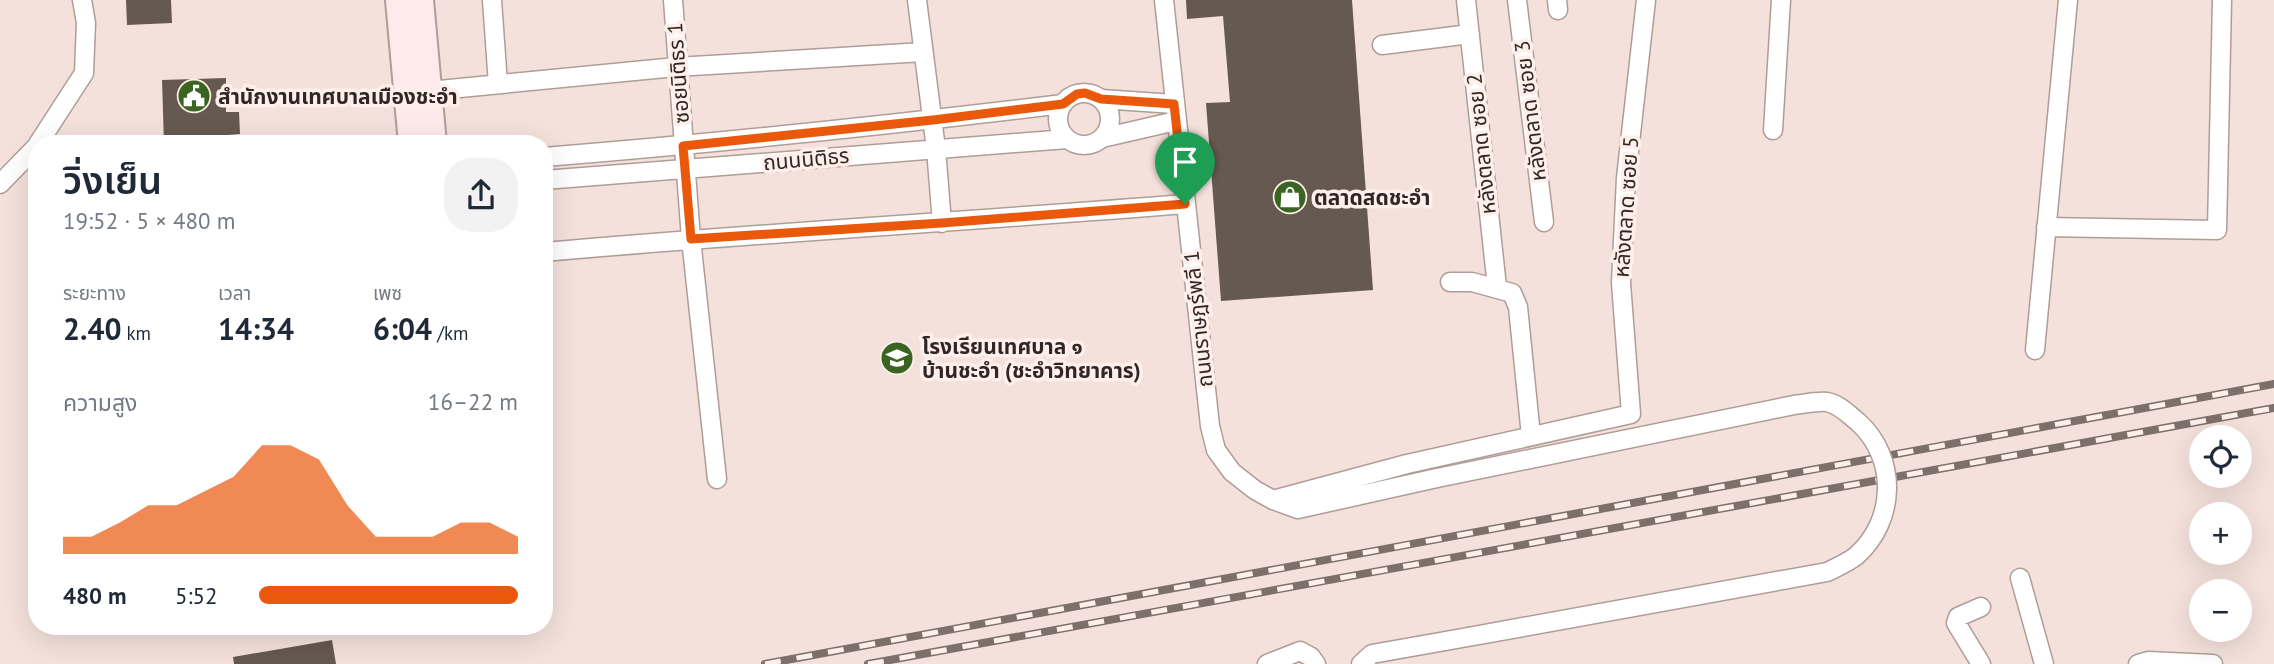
<!DOCTYPE html>
<html lang="th">
<head>
<meta charset="utf-8">
<style>
	:root { --surface:#fff; --page:#f2f2f3; --text:#1f2937; --muted:#747a83; --accent:#ea580c }
	body { margin:0; font-family:"PT Sans","Noto Sans Thai",sans-serif; background:var(--page); color:var(--text); height:100vh; display:flex; flex-direction:column; font-size:26px; white-space:nowrap }
	* { box-sizing:border-box; margin:0 }
	p { font-size:23px; color:var(--muted) }
	.icon { flex:none; width:38px; height:38px; fill:none; stroke:currentColor; stroke-width:2; stroke-linecap:round; stroke-linejoin:round }
	.map { position:relative; flex:1; overflow:hidden }
	.side { position:absolute; left:28px; top:135px; width:525px; height:500px; display:flex; flex-direction:column; background:var(--surface); border-radius:28px; box-shadow:0 7px 28px #0002 }
	.side>* { flex:none }
	.fabs { position:absolute; left:2189px; top:425px; display:grid; gap:14px }
	.fabs a { display:grid; place-items:center; width:63px; height:63px; border-radius:50%; background:var(--surface); box-shadow:0 7px 28px #0002; font-size:35px }
	.pin { position:absolute; display:grid; place-items:center; width:60px; height:60px; color:#fff; margin:-72px -30px; border-radius:50% 50% 50% 0; rotate:-45deg; box-shadow:0 0 7px #0007 }
	.pin .icon { rotate:45deg }
	.round { display:grid; place-items:center; flex:none; width:74px; height:74px; border-radius:28px; background:var(--page) }
	.head { display:flex; align-items:center; justify-content:space-between; height:119px; padding:0 35px }
	h1 { font-size:38px; font-weight:600; line-height:52px }
	.figures { display:grid; grid-template-columns:repeat(3,1fr); gap:10px; height:119px; padding:7px 35px }
	.figures div { display:grid; align-content:center }
	.figures b { font-size:30px; font-weight:600 }
	.figures small { font-size:19px; font-weight:400 }
	.figures p { font-size:19px }
	.chart { height:196px; padding:14px 35px }
	.chart p { display:flex; justify-content:space-between }
	.chart svg { width:100%; height:126px; margin-top:7px; fill:var(--accent); opacity:.7 }
	ul { padding:0 35px; list-style:none; font-size:23px }
	li { display:grid; grid-template-columns:112px 84px 1fr; align-items:center; height:52px }
	li i { height:18px; border-radius:9px; background:var(--accent) }
	.map>svg:first-child { display:block }
</style>
</head>
<body>
<div class="map">
<svg width="2274" height="664" viewBox="0 0 2274 664">
	<rect width="100%" height="100%" fill="#f4e1db"/>
	<path fill="#66594f" d="M126,0H171L172,23L127,25Z
		M1186,0H1352L1373,290L1221,301L1206,103L1230,102L1223,16L1187,19Z
		M226,78V112H239L240,134L228,135V144H164L162,80Z
		M332,640L336,664H234L233,657Z"/>
	<g fill="none" stroke-linecap="round" stroke-linejoin="round">
		<defs>
			<path id="street" d="M492,0L498,84
				M673,0L691,239L717,479
				M917,0L936,149L942,223
				M1164,0L1210,426L1216,450L1232,472L1255,490L1273,500L1298,509L1437,478
				M1466,0L1497,287
				M1517,0L1544,222
				M1557,0L1558,10
				M1382,45L1470,34
				M429,91L676,67L923,52
				M1058 119a26 26 0 1 1 52 0a26 26 0 1 1-52 0Z
				M1101,99L1174,104
				M1773,130L1781,0
				M1102,138L1176,121
				M38,144L84,73L86,23L82,0
				M544,157C717,143 890,125 1063,104
				M544,180L1067,139
				M0,184L37,146
				M2046,227L2217,230L2222,0
				M544,252C758,233 972,221 1185,204
				M1450,282H1472L1512,293L1518,307L1531,436
				M2035,350L2068,0
				M1273,500L1407,464L1631,414L1621,283L1626,178L1646,0
				M2020,578L2044,664
				M1267,664L1300,651L1311,657L1316,664
				M1361,664L1372,654L1468,637
				M1981,664L1956,623L1958,617L1981,607
				M2138,664L2148,661L2213,664"/>
			<path id="secondary" d="M398,0L411,144
				M421,0L434,144"/>
		</defs>
		<use href="#street" stroke="#af9d98" stroke-width="21"/>
		<use href="#secondary" stroke="#af9d98" stroke-width="28"/>
		<use href="#street" stroke="#fff" stroke-width="18"/>
		<use href="#secondary" stroke="#feeaea" stroke-width="24"/>
		<defs>
			<path id="rail" d="M765,664L2274,384
				M868,664L2274,408"/>
		</defs>
		<use href="#rail" stroke="#7c6f6c" stroke-width="8"/>
		<use href="#rail" stroke="#ffefea" stroke-width="5" stroke-dasharray="16" stroke-linecap="butt"/>
		<defs>
			<path id="street-bridge" d="M1437,478L1794,405C1804,404 1817,401 1827,402C1839,404 1849,415 1858,422C1898,458 1896,521 1856,556C1847,563 1837,567 1827,572L1468,637"/>
		</defs>
		<use href="#street-bridge" stroke="#af9d98" stroke-width="21" stroke-linecap="butt"/>
		<use href="#street-bridge" stroke="#fff" stroke-width="18"/>
	</g>
	<g fill="none" stroke-linecap="round" stroke-linejoin="round">
		<defs>
			<path id="route" d="M1085,93L1101,99L1174,104L1185,204L942,223L691,239L683,146L933,120L1063,104L1077,94Z"/>
		</defs>
		<use href="#route" stroke="#fff" stroke-width="14"/>
		<use href="#route" stroke="#ea580c" stroke-width="9"/>
	</g>
	<defs>
		<symbol id="civic-disc" viewBox="-11 -11 22 22"><circle r="9.5" fill="#396421" stroke="#ffefea"/><path d="M-.6-6.5H3V-4.5H.6V-3L4-1V1h2V6H-6V1h2V-1L-.6-3ZM-1.2 2.5V6h2.4V2.5Z" fill="#fff"/></symbol>
		<symbol id="shop-disc" viewBox="-11 -11 22 22"><circle r="9.5" fill="#396421" stroke="#ffefea"/><path d="M-5-2.5h2.3a2.7 3.5 0 0 1 5.4 0H5L5.5 6h-11ZM-1.5-2.5h3a1.5 2.3 0 0 0-3 0Z" fill="#fff"/></symbol>
		<symbol id="school-disc" viewBox="-11 -11 22 22"><circle r="9.5" fill="#396421" stroke="#ffefea"/><path d="M0-5L7-2L0 1L-7-2ZM-4 1L0 2.5L4 1V4Q0 6-4 4Z" fill="#fff"/></symbol>
	</defs>
	<g fill-rule="evenodd">
		<use href="#civic-disc" x="175" y="77" width="38" height="38"/>
		<use href="#shop-disc" x="1271" y="178" width="38" height="38"/>
		<use href="#school-disc" x="878" y="339" width="38" height="38"/>
	</g>
	<g text-anchor="middle" dominant-baseline="central" stroke-width="7" stroke-linejoin="round" paint-order="stroke">
		<g font-size="21" fill="#2f2725" stroke="#ffefea">
			<text transform="translate(678 73) rotate(-94)">ซอยนิติธร 1</text>
			<text transform="translate(1530 111) rotate(-97)">หลังตลาด ซอย 3</text>
			<text transform="translate(1481 144) rotate(-96)">หลังตลาด ซอย 2</text>
			<text transform="translate(806 159) rotate(-5)">ถนนนิติธร</text>
			<text transform="translate(1626 207) rotate(-86)">หลังตลาด ซอย 5</text>
			<text transform="translate(1198 319) rotate(-96)">ถนนราษฎร์พลี 1</text>
		</g>
		<g font-size="21" font-weight="bold" fill="#2f2725" stroke="#ffefea" text-anchor="start">
			<text x="218" y="96">สํานักงานเทศบาลเมืองชะอำ</text>
			<text x="1314" y="197">ตลาดสดชะอำ</text>
			<text x="922" y="346">โรงเรียนเทศบาล ๑<tspan x="922" dy="24">บ้านชะอำ (ชะอำวิทยาคาร)</tspan></text>
		</g>
	</g>
</svg>
<div class="fabs">
<a><svg class="icon" aria-label="locate" viewBox="0 0 24 24"><circle cx="12" cy="12" r="6"/><path d="M12 2v4M12 18v4M2 12h4M18 12h4"/></svg></a>
<a>+</a>
<a>−</a>
</div>
<div class="pin" style="left:1185px;top:204px;background:#1e9e55"><svg class="icon" aria-label="arrive" viewBox="0 0 24 24"><path d="M6 21V4h12l-3 4 3 4H6"/></svg></div>
<section class="side">
<div class="head"><div><h1>วิ่งเย็น</h1><p>19:52 · 5 × 480 m</p></div><a class="round"><svg class="icon" aria-label="share" viewBox="0 0 24 24"><path d="M12 15V3M7 8l5-5 5 5M5 13v7h14v-7"/></svg></a></div>
<div class="figures">
<div><p>ระยะทาง</p><b>2.40<small> km</small></b></div>
<div><p>เวลา</p><b>14:34</b></div>
<div><p>เพซ</p><b>6:04<small> /km</small></b></div>
</div>
<div class="chart"><p><span>ความสูง</span>16–22 m</p>
<svg viewBox="0 0 160 44" preserveAspectRatio="none"><path d="M0 44V38L10 38L20 33L30 27L40 27L50 22L60 17L70 6L80 6L90 11L100 27L110 38L120 38L130 38L140 33L150 33L160 38V44z"/></svg>
</div>
<ul>
<li><b>480 m</b>5:52<i style="width:100%"></i></li>
</ul>
</section>
</div>
</body>
</html>
